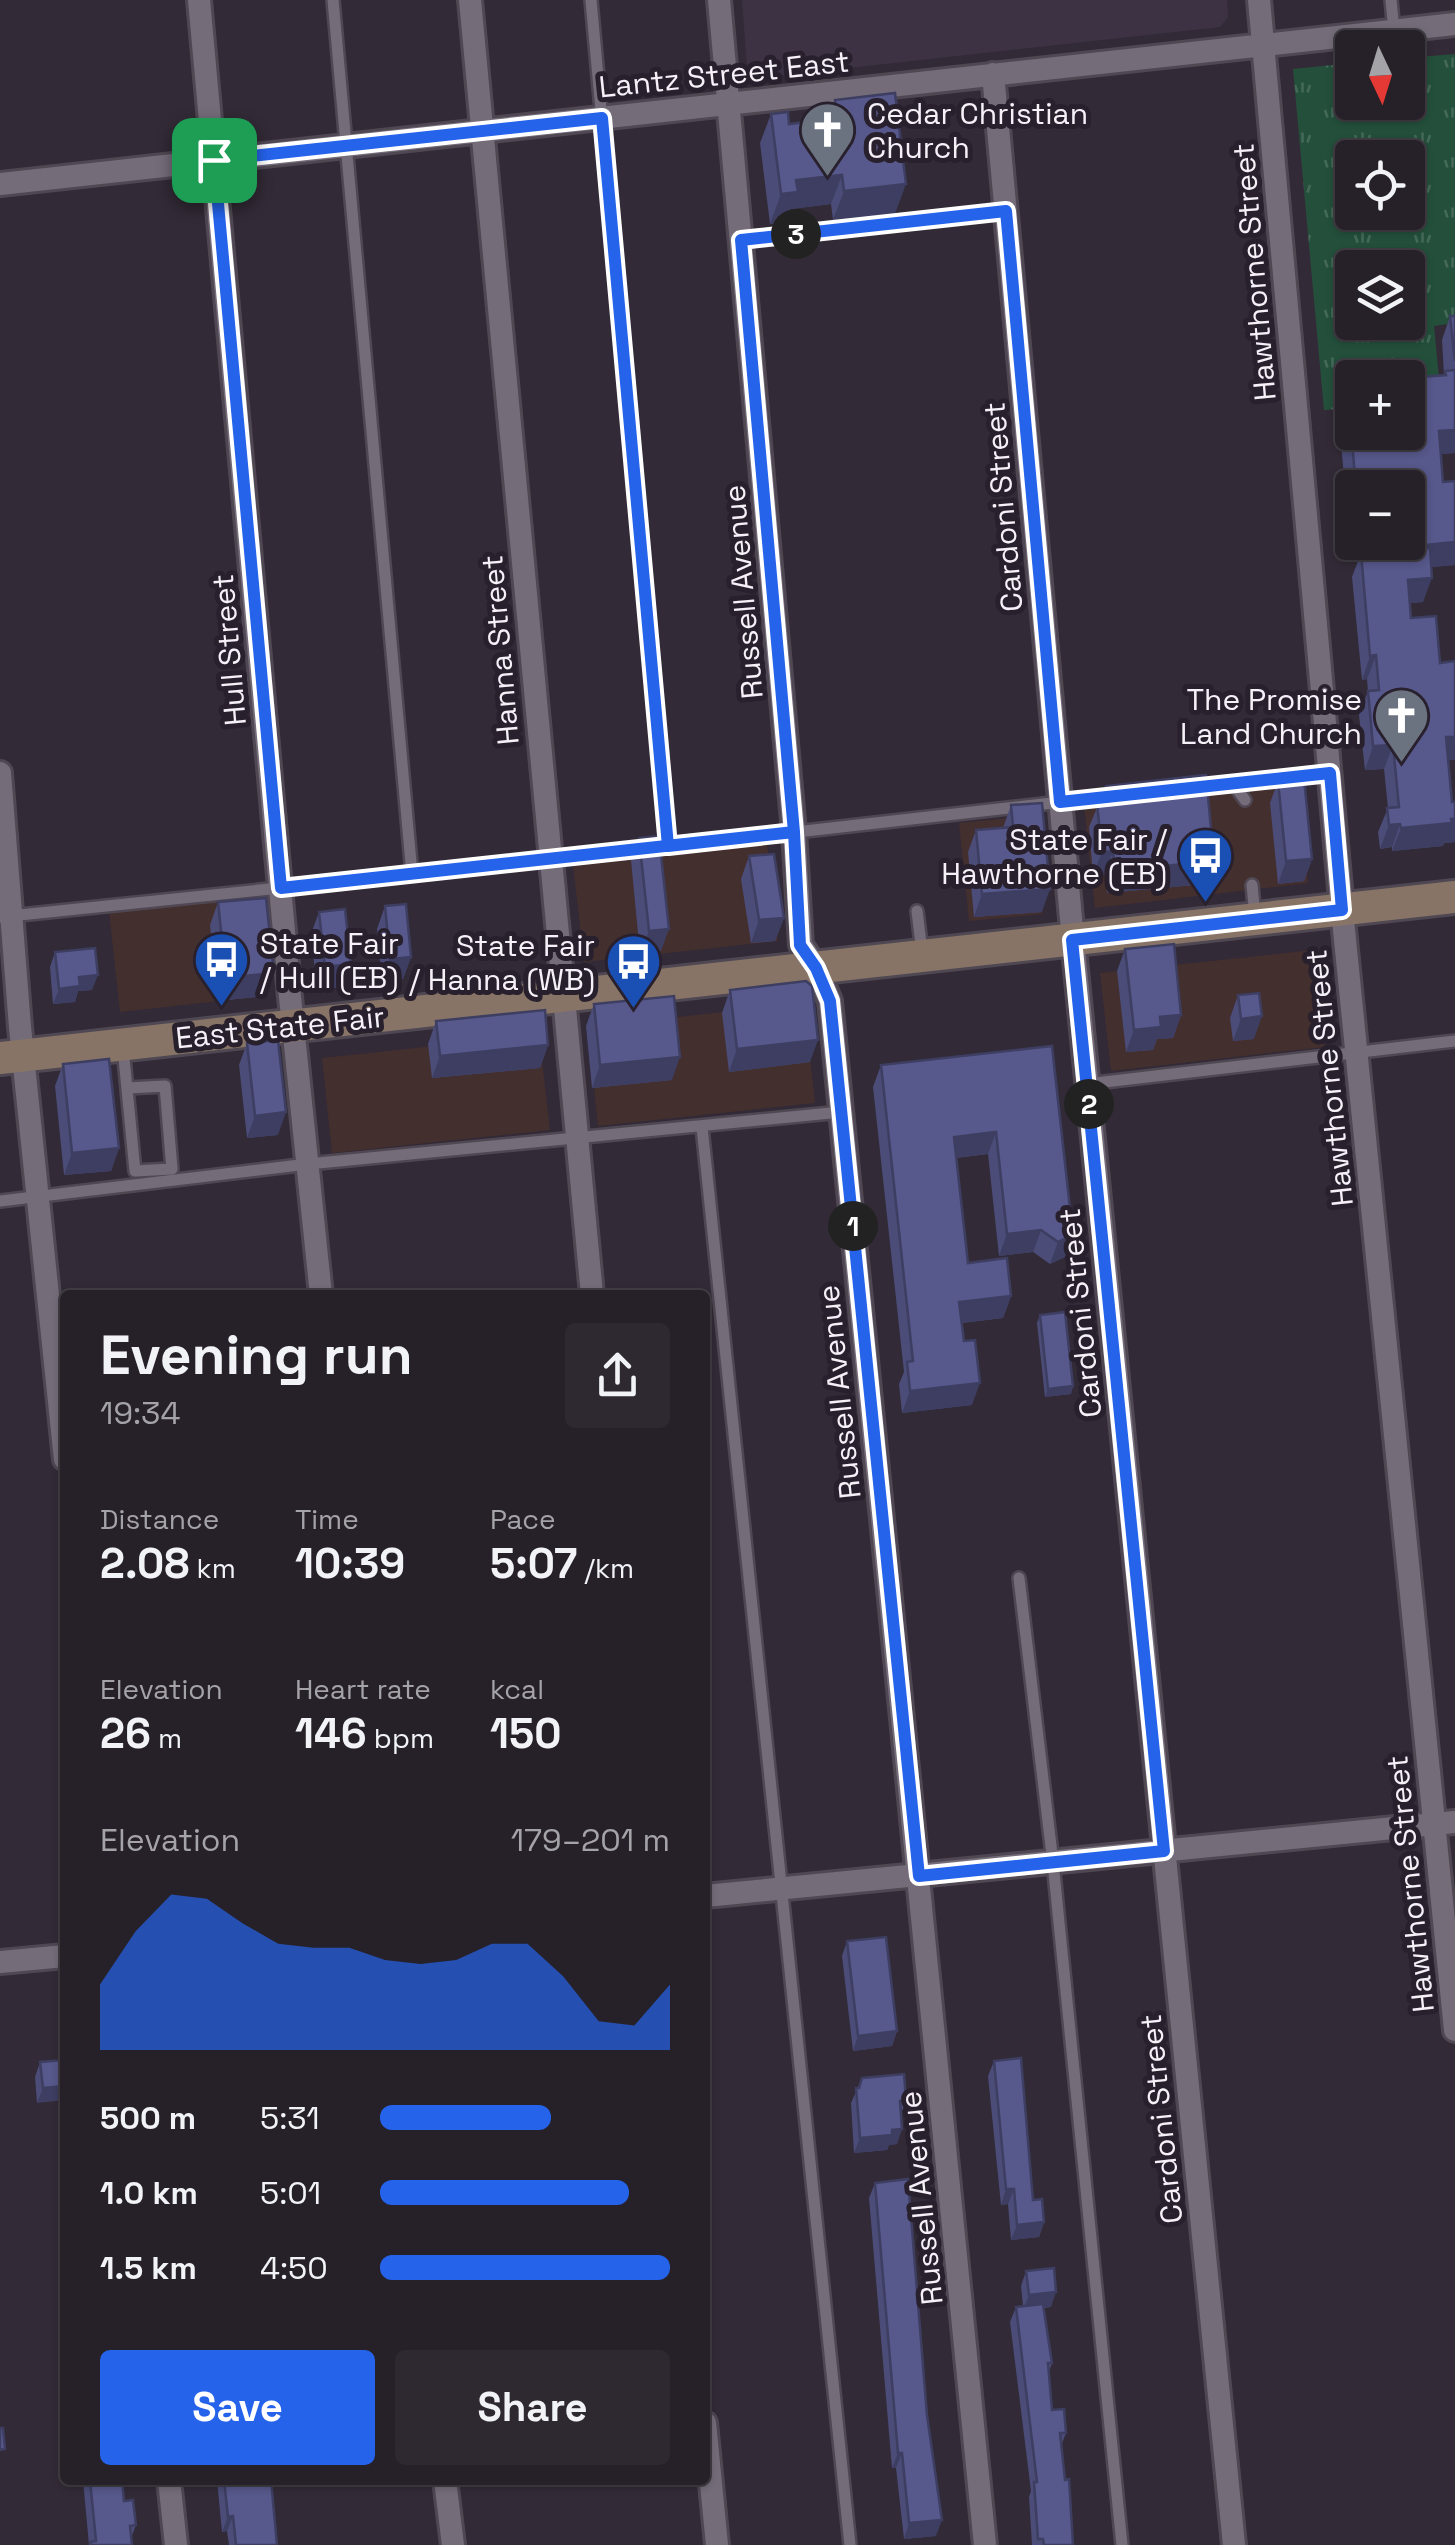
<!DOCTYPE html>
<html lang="en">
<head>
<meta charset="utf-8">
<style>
	:root { --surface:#262028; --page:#2e2830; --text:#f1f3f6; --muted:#a4a3a8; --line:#423e45; --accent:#2563eb }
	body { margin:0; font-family:"Space Grotesk",sans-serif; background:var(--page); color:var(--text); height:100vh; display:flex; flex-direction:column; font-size:38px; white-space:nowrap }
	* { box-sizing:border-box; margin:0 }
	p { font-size:32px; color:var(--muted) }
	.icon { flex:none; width:55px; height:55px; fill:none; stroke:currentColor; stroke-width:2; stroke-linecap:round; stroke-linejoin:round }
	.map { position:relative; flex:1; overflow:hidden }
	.drawer { position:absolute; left:60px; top:1290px; width:650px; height:1195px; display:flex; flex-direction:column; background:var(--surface); border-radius:10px; box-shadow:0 2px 8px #0004,0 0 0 2px var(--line) }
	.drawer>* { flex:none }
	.needle { width:65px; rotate:176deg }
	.buttons { position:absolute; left:1335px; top:30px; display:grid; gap:20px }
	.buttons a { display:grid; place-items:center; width:90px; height:90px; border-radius:10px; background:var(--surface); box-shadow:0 2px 8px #0004,0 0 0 2px var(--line); font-size:50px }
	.pin { position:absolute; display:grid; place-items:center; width:85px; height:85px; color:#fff; margin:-42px; border-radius:20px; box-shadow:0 5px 15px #0006 }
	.km { position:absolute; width:50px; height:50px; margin:-25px; border-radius:50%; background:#222; color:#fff; font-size:28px; line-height:50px; text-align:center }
	.round { display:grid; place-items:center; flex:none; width:105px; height:105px; border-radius:10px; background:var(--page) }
	.headline { display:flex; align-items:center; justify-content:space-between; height:170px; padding:0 40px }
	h1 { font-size:55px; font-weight:700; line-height:75px }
	.stats { display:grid; grid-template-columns:repeat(3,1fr); gap:15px; height:170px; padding:10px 40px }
	.stats div { display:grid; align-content:center }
	.stats b { font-size:42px; font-weight:700 }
	.stats small { font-size:28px; font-weight:400 }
	.stats p { font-size:28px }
	.chart { height:280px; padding:20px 40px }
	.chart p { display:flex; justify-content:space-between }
	.chart svg { width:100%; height:180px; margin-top:10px; fill:var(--accent); opacity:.7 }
	.action { display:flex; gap:20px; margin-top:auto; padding:20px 40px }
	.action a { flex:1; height:115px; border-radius:10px; background:var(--accent); color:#fff; font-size:40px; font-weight:700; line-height:115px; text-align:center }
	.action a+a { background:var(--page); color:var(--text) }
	ul { padding:0 40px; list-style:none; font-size:32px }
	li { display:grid; grid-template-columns:160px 120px 1fr; align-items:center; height:75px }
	li i { height:25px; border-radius:12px; background:var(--accent) }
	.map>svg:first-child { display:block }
</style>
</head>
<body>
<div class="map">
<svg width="1455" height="2545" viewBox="0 0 1455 2545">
	<defs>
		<pattern id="grass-tufts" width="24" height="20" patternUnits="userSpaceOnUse" patternTransform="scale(2.5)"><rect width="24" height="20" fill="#234f3b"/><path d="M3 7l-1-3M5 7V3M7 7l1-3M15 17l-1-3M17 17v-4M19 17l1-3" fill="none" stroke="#446958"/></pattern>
	</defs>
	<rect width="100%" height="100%" fill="#322a36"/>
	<path fill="#442f2f" d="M1298,785L1308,883L1095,908L1084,806Z
		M1032,816L1042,914L969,921L959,823Z
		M767,843L778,941L584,962L573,864Z
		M255,895L266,996L120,1012L109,911Z
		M1313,950L1324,1047L1111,1071L1100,973Z
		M804,1003L815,1103L598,1126L588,1027Z
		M539,1035L550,1130L332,1153L322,1058Z"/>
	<path fill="#3d3244" d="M742,0H1227L1228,17L1220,27L748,79Z"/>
	<path fill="url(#grass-tufts)" fill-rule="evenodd" d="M1455,54V323L1434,326L1440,389L1408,392V378H1352V398L1337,409L1324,410L1293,69L1352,63V102H1408V58ZM1352,158H1408V212H1352ZM1352,268H1408V322H1352Z"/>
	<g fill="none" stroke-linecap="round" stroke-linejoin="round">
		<defs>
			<path id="lane" d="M333,0L412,874
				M591,0L668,846
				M1391,0L1394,31
				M741,240L1006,211
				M1233,783L1245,800
				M1192,788L1330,773
				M1252,885L1255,916
				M917,911L922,952
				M0,917L549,860L1114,796
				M123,1048L135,1171L172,1169L165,1086L128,1088
				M1087,1084L1455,1041
				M702,1127L850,2545
				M0,1201L308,1164L841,1112
				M1019,1578L1053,1863L1122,2545"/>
			<path id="street" d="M199,0L290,997L321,1295
				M470,0L592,1295
				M719,0L794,832L801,945L816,968L830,1001L985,2545
				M1259,0L1342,910L1455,2030
				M993,74L1073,940L1234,2545
				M0,184L1455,24
				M0,773L20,1027L65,1459
				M705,1896L1455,1822
				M0,1962L65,1956
				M705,2423L717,2545
				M169,2480L176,2545
				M445,2480L453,2545"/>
			<path id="secondary" d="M0,1058L1455,897"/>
		</defs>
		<use href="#lane" stroke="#4f4853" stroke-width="16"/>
		<use href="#street" stroke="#4f4853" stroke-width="28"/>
		<use href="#secondary" stroke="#4f4853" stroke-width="38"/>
		<use href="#lane" stroke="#756c7a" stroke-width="11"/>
		<use href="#street" stroke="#756c7a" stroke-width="22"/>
		<use href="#secondary" stroke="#877467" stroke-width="32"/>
	</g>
	<path fill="#4b4c78" d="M835,100L895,214L833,220L831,204L791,209L787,222L770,224L760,143L771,114L789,124L828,119Z
		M1450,316H1455V453L1441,454L1443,482L1455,481V565L1431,567L1423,602L1410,603L1411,618L1440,663L1455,760H1448L1452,802H1455V842L1444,843L1443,846L1392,851V847L1380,849L1378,832L1388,808L1384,769L1365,770L1359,715L1368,691L1367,679L1362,680L1352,577L1361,553L1406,549V542H1408V488H1352V513H1347L1341,442L1352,404V432L1444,375L1442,340Z
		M1278,781L1312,859L1304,881L1278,884L1270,803Z
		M1106,786L1206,884L1107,893L1105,874L1093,875L1089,827Z
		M1011,805L1042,912L974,917L968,852L976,830L1003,828Z
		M639,838L661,951L640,954L631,860Z
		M749,856L784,918L775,941L751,943L741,879Z
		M218,902L274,973L265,996L217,1001L210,925Z
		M385,906L411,957L403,979L382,981L377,929Z
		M319,912L343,987L317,990L311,934Z
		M1125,949L1181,1015L1173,1038L1157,1039L1153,1050L1126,1052L1117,971Z
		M55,952L92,990L78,991L75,1002L53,1004L50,967Z
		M730,990L810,1062L729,1072L722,1013Z
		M1238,995L1254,1039L1233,1041L1230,1018Z
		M594,1004L672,1080L592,1088L586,1026Z
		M436,1021L548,1045L540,1068L432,1078L428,1044Z
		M247,1043L278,1135L247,1138L239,1065Z
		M1052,1046L1073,1235L1065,1257L1050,1264L1033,1252L999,1256L988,1154L956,1158L968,1263L1011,1296L1003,1318L962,1323L972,1405L902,1413L899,1384L904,1372L873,1087L881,1065Z
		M63,1064L119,1148L111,1171L64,1175L55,1086Z
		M1040,1315L1073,1386L1071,1394L1045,1397L1037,1323Z
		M847,1941L897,2031L892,2046L853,2051L842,1956Z
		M65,2060L37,2103L35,2077L40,2062Z
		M994,2061L1033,2200L1044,2222L1039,2237L1011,2240L1008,2204L1001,2205L988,2076Z
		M862,2078L906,2100L901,2114L897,2144L889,2145L887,2150L854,2153L851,2103Z
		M875,2183L936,2536L904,2539L896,2468H892L869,2198Z
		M1026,2271L1051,2307L1044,2308L1052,2363L1049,2372L1052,2410L1066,2433L1061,2446L1073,2545H1032L1029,2497L1031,2491L1010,2322L1016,2307L1023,2306L1021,2286Z
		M83,2480H122L124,2501L136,2525L131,2538L132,2545H89Z
		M217,2480H271L277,2545H229L227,2531L222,2532Z"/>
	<path fill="#3d3e61" d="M842,175L831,204L791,209L787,222L770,224L781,194L796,180Z
		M906,184L895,214L833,220L844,191Z
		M1455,430V453L1430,455L1439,431Z
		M1352,499V513H1347Z
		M1408,505H1413L1408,520Z
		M1455,542V565L1408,569L1416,546Z
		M1432,578L1423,602L1399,604L1408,580Z
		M1376,655L1367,679L1362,680L1370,656Z
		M1446,737H1455V760L1437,761Z
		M1393,745L1384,769L1365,770L1373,746Z
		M1455,819V842L1444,843L1443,846L1392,851L1401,828Z
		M1400,824L1392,847L1380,849L1389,825Z
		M1113,851L1105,874L1093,875L1102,852Z
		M1312,859L1304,881L1278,884L1286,861Z
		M1214,861L1206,884L1107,893L1115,871Z
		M1050,889L1042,912L974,917L982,894Z
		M784,918L775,941L751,943L759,920Z
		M669,929L661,951L640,954L649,931Z
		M411,957L403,979L382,981L390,959Z
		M351,964L343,987L317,990L325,967Z
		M274,973L265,996L217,1001L226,978Z
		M98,975L92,990L78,991L75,1002L53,1004L59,989L79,977Z
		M1181,1015L1173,1038L1157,1039L1153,1050L1126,1052L1134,1030L1160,1017Z
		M1262,1016L1254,1039L1233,1041L1241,1019Z
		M818,1040L810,1062L729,1072L737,1049Z
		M548,1045L540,1068L432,1078L440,1056Z
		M680,1057L672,1080L592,1088L600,1065Z
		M286,1112L278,1135L247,1138L255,1116Z
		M996,1132L988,1154L946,1159L954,1137Z
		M119,1148L111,1171L64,1175L72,1153Z
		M1041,1230L1033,1252L999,1256L1007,1234Z
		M1073,1235L1065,1257L1050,1264L1058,1242Z
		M1011,1296L1003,1318L951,1324L959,1302Z
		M980,1383L972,1405L902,1413L910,1391Z
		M1073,1386L1071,1394L1045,1397L1048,1389Z
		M897,2031L892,2046L853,2051L858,2036Z
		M65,2086V2100L37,2103L43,2088Z
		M902,2129L897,2144L889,2145L887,2150L854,2153L860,2138Z
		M1006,2189H1014L1008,2204L1001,2205Z
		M1044,2222L1039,2237L1011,2240L1017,2225Z
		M1056,2292L1051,2307L1023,2310L1029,2295Z
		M898,2453H902L896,2468H892Z
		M233,2516L227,2531L222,2532L228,2517Z
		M942,2520L936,2536L904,2539L909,2523Z"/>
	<path fill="#57588b" stroke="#3d3e61" stroke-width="2.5" d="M895,93L906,184L844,191L842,175L796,180L798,192L781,194L771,114L788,112L789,124L837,118L835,100Z
		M1450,316H1455V361Z
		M1455,370V430L1439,431L1443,482L1455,481V542L1416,546L1413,505H1408V488H1356L1350,418H1352V432H1408V378L1446,375L1445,371Z
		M1430,548L1432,578L1408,580L1411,618L1436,616L1440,663L1455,661V737H1446L1452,802H1455V819H1451L1452,823L1401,828L1400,824L1389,825L1387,808L1399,807L1393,745L1373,746L1368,691L1379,690L1376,655L1370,656L1361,553Z
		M1206,775L1214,861L1115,871L1113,851L1102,852L1097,804L1107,803L1106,786Z
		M1304,778L1312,859L1286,861L1278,781Z
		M1042,803L1050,889L982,894L976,830L1013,827L1011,805Z
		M659,836L669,929L649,931L639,838Z
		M774,854L784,918L759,920L749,856Z
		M266,898L274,973L226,978L218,902Z
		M406,904L411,957L390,959L385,906Z
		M345,909L351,964L325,967L319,912Z
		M1174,944L1181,1015L1160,1017L1161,1027L1134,1030L1125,949Z
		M95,948L98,975L79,977L80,986L59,989L55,952Z
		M806,981L812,986L818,1040L737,1049L730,990Z
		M1259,993L1262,1016L1241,1019L1238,995Z
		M674,996L680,1057L600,1065L594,1004Z
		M545,1010L548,1045L440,1056L436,1021Z
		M278,1040L286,1112L255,1116L247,1043Z
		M1052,1046L1073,1235L1058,1242L1041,1230L1007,1234L996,1132L954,1137L968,1263L1007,1258L1011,1296L959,1302L964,1341L975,1340L980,1383L910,1391L907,1362L913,1361L881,1065Z
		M109,1059L119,1148L72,1153L63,1064Z
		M1065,1312L1073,1386L1048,1389L1040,1315Z
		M886,1937L897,2031L858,2036L847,1941Z
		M1021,2058L1033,2200L1042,2199L1044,2222L1017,2225L1014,2189H1006L994,2061Z
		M65,2060V2086L43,2088L40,2062Z
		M904,2074L906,2100L900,2101L902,2129L892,2130V2135L860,2138L856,2088H859L862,2078Z
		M908,2179L927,2415L942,2520L909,2523L902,2453H898L875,2183Z
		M1054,2268L1056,2292L1029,2295L1026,2271Z
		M1043,2304L1052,2363H1048L1052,2410L1064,2409L1066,2433H1060L1065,2480L1069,2479L1073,2545H1044L1043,2539H1038L1034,2482H1037L1016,2307Z
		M0,2428H3L5,2449L0,2450Z
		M90,2480H122L124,2501L133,2500L136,2525L130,2526L132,2545H91L90,2542L96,2541Z
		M224,2480H271L277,2545H236L233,2516L228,2517Z"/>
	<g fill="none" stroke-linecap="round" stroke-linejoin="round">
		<defs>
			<path id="route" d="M214,160L281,888L794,832L800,945L816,968L830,1001L919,1876L1164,1851L1072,940L1342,910L1330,773L1060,802L1006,211L741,240L794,832L668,846L602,118L214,160"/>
		</defs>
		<use href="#route" stroke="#fff" stroke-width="20"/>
		<use href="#route" stroke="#2563eb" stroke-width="12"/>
	</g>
	<defs>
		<symbol id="church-pin" viewBox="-11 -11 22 30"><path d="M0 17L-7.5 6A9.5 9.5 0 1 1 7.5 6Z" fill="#6b7280" stroke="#28202c"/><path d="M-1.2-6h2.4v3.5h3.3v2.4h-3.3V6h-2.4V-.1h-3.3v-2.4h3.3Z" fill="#fff"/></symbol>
		<symbol id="bus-pin" viewBox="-11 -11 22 30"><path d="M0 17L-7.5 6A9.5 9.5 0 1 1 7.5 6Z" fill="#1a4fb4" stroke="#28202c"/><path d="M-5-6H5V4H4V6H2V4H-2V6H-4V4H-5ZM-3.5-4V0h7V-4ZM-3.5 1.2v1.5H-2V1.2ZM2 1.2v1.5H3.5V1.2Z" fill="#fff"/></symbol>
	</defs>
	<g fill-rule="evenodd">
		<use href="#church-pin" x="796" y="98" width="63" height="86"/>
		<use href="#church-pin" x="1370" y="684" width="63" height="86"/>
		<use href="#bus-pin" x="1174" y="824" width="63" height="86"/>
		<use href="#bus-pin" x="190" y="928" width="63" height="86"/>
		<use href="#bus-pin" x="602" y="930" width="63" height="86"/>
	</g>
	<g text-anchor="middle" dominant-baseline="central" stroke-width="10" stroke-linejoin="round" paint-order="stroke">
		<g font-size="30" fill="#f6f1f9" stroke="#28202c">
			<text transform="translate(724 74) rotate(-6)">Lantz Street East</text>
			<text transform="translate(1254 272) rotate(-95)">Hawthorne Street</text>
			<text transform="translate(1003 507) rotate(-95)">Cardoni Street</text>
			<text transform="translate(743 592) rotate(-95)">Russell Avenue</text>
			<text transform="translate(229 650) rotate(-95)">Hull Street</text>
			<text transform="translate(500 650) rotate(-95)">Hanna Street</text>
			<text transform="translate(280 1027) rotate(-6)">East State Fair</text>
			<text transform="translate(1329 1078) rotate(-96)">Hawthorne Street</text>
			<text transform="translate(1080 1313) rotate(-96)">Cardoni Street</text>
			<text transform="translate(839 1392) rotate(-96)">Russell Avenue</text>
			<text transform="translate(1410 1884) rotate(-96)">Hawthorne Street</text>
			<text transform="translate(1161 2119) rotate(-96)">Cardoni Street</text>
			<text transform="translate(921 2198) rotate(-96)">Russell Avenue</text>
		</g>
		<g font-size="30" fill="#f6f1f9" stroke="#28202c" text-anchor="end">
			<text x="867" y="113" text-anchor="start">Cedar Christian<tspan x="867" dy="34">Church</tspan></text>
			<text x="1362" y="699">The Promise<tspan x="1362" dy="34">Land Church</tspan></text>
			<text x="1167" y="839">State Fair /<tspan x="1167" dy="34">Hawthorne (EB)</tspan></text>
			<text x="260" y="943" text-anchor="start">State Fair<tspan x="260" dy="34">/ Hull (EB)</tspan></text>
			<text x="595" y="945">State Fair<tspan x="595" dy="34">/ Hanna (WB)</tspan></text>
		</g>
	</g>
</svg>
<div class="buttons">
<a><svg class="needle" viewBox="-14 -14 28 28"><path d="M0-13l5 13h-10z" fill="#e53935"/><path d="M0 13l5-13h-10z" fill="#a4a3a8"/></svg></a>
<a><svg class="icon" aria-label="locate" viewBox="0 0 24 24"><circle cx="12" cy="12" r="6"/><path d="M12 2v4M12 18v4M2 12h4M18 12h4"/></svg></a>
<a><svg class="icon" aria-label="layers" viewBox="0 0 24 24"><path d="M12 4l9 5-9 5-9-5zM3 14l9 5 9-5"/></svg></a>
<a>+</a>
<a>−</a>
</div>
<div class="pin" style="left:214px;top:160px;background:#1e9e55"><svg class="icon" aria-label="arrive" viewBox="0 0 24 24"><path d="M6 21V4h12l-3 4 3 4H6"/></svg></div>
<b class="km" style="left:853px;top:1226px">1</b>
<b class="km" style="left:1089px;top:1104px">2</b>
<b class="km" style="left:796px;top:234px">3</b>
<section class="drawer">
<div class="headline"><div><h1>Evening run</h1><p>19:34</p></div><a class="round"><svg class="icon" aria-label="share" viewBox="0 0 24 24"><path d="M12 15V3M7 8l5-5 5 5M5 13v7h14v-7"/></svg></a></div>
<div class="stats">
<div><p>Distance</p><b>2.08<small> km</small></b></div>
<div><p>Time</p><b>10:39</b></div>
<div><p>Pace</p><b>5:07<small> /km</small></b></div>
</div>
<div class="stats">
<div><p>Elevation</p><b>26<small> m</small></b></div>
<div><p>Heart rate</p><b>146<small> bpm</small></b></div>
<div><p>kcal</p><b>150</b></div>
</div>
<div class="chart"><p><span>Elevation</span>179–201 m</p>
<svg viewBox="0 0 160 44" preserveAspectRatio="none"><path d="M0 44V28L10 15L20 6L30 7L40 13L50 18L60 19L70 19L80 22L90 23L100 22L110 18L120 18L130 26L140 37L150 38L160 28V44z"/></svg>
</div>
<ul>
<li><b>500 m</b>5:31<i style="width:59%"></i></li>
<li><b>1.0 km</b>5:01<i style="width:86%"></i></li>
<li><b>1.5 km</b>4:50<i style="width:100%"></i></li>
</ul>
<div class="action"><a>Save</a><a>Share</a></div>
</section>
</div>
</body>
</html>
